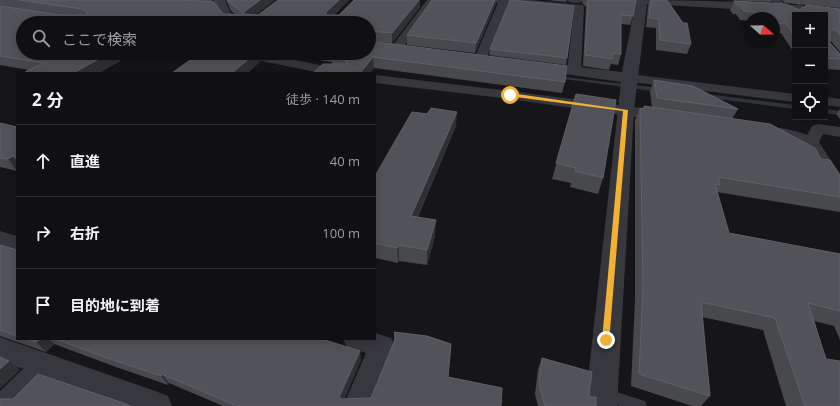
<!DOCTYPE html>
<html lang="ja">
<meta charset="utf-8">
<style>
:root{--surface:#101012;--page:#1e1e20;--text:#f1f3f6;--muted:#9c9d9f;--line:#303032}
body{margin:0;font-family:"Open Sans","Noto Sans JP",sans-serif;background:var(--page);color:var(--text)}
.controls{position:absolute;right:12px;top:12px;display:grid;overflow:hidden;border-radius:0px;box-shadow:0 2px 10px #0003}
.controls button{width:36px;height:36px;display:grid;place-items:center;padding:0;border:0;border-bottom:1px solid var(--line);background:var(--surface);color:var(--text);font:20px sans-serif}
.compass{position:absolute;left:744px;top:12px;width:36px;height:36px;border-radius:50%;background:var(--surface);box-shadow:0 2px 10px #0003;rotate:110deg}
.stop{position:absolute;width:12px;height:12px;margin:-9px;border:3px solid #f2b134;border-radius:50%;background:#fff}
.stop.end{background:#f2b134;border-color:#fff;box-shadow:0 1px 4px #0008}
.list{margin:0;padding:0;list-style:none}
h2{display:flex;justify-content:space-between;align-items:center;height:52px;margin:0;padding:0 16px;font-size:17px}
h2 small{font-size:13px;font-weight:400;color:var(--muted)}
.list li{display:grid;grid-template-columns:26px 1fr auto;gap:12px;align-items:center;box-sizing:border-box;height:72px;padding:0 16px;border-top:1px solid var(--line)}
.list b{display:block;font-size:15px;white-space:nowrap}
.list em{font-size:13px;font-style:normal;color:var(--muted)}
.icon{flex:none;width:22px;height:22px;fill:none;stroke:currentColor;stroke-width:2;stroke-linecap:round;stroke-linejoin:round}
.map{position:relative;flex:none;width:840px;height:406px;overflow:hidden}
.search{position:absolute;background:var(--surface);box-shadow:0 2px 10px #0003;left:16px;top:16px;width:360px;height:44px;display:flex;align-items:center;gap:10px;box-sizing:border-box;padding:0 14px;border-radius:22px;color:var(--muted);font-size:15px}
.panel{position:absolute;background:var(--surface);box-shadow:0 2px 10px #0003;left:16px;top:72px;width:360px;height:268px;border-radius:0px}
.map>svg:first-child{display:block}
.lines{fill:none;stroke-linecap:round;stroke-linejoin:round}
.stream{fill:#2c353c;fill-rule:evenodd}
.service{fill:#37383d;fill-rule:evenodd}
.pedestrian{fill:#37383d;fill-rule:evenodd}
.minor{fill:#37383d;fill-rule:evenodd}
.tertiary{fill:#37383d;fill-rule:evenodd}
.wall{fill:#47494d}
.shaded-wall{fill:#2f3033}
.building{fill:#525359;stroke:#5f6168}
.route{fill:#f2b134}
</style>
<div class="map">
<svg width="840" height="406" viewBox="0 0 840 406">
<rect width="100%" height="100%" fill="#161618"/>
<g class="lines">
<!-- stream -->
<g class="stream">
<polygon points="793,0 797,0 802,6 799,13 802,15 797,15 795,13 798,6"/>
<polygon points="555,76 660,88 663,90 660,92 557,78 555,78"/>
<polygon points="706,94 795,105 795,109 704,97 703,96"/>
<polygon points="825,109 840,111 840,115 825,113"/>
</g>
<!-- service -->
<polygon class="service" points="607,389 645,401 647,406 620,406 602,400 600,395 602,390"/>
<!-- pedestrian -->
<path class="pedestrian" d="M 566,0 L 585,0 C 581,4 570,4 566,0 Z"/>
<!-- minor -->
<g class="minor">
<polygon points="427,0 437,0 400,52 392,52 390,49"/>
<polygon points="490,0 531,0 583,5 584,7 581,71 579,74 569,74 567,71 574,10 508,4 486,59 484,62 476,62 474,59 498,3 491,2"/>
<path d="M 771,0 L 781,0 L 786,6 L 800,15 L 795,15 L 795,18 C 784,15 777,9 771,0 Z"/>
<polygon points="236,53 260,53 345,70 347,73 321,73 242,57 238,56"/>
<polygon points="629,74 795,94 795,102 624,81 622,78 624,75"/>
<polygon points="375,75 510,91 663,111 668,113 671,116 668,119 663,121 510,99 375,83"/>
<polygon points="825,97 840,99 840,107 825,105"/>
<path d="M 818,124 L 840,127 L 840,137 L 823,134 L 819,142 L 840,175 L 840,195 L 834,193 L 805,145 L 792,140 L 759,134 L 757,131 L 759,128 C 771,125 795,130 807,135 L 812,126 Z"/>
<polygon points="0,231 17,236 17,252 0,247"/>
<polygon points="375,333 391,338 395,346 371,406 343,406 366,353 347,347 343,339 375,339"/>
<polygon points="0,337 158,392 168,396 172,406 121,406 50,379 24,406 0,406 0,391 23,369 0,361"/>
</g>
<!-- tertiary -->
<g class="tertiary">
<polygon points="213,0 225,0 230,12 244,23 226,22 218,11"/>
<path d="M 636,0 C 704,0 772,2 840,9 L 840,17 L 805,13 L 647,4 L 634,110 L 617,406 L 585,406 L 621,82 L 537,70 L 532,69 L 530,66 L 532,63 L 537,62 L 622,72 Z"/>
</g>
</g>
<!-- wall -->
<g class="wall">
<polygon points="0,0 212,0 212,2 223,14 236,15 231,11 226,0 275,0 255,15 349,0 334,15 339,15 420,0 420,7 392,43 369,41 369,23 23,23 23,53 152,53 144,58 130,55 99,73 25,73 25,72 29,70 0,65 0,6 63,15 0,6"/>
<polygon points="547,0 566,0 566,2"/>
<polygon points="583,0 636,0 633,16 630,25 621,24 621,54 618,65 611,64 609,70 583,66 586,7 582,3"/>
<polygon points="650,0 667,0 691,44 687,54 656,50 656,28 646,27 648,6"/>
<polygon points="726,0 772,0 771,2"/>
<polygon points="782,0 840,0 840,8 785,3"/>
<polygon points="734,1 800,10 805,7 806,5 840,9 840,52 830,40 830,43 840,54 840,70 825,69 825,15 795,15 795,54 781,33 774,33 774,18 750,18 750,21 740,20 736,14 733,14 730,10"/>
<polygon points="496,4 475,53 407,45 407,35"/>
<polygon points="490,49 567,58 566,65 489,55"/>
<polygon points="278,53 369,53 565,82 562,93 374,68 370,73 313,73 332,64 332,62"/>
<polygon points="654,80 738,109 732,119 821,159 840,175 840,212 717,192 729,233 840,254 840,340 834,326 814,321 840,406 786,406 763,330 702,317 710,396 701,406 692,406 631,386 635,300 635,120 640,108 643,108 644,106 652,107 650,91"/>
<polygon points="576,94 603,178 598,194 570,187 571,183 552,179"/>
<polygon points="840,109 840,119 836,114"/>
<polygon points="0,123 17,127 17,171 0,167"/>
<polygon points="456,126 418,217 435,236 427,265 399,261 398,263 375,258 375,176"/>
<polygon points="0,245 17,250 17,339 322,339 361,360 344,399 371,398 394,341 394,332 448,377 501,406 223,406 169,383 168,385 116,367 54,344 46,352 0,336"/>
<polygon points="542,358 589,395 596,406 538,406 535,394 538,369"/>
</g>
<!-- shaded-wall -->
<g class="shaded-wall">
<polygon points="260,0 275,0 246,22 243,14 244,12"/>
<polygon points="339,0 349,0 327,22 326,12"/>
<polygon points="419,0 420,0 420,7 392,43 392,33"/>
<polygon points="495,0 496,0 496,4 475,53 476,43"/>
<polygon points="110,53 129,53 130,55 99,73 73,73"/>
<polygon points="142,53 152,53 144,58"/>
<polygon points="256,53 258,53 260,62 248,73 232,73"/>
<polygon points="373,57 374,68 370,73 360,73"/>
<polygon points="457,112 456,126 411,232 411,216"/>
<polygon points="13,156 17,162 17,171 8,159"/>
<polygon points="436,220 435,236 427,265 427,250"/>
<polygon points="399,245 399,261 398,263 397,248"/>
<polygon points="40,339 49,339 54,344 46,352 36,342"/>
<polygon points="360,351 361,360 342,405 339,397"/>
<polygon points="9,361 20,370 0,389 0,369"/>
<polygon points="162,374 169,383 168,385 161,376"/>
</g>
<!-- building -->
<g class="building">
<polygon points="19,0 185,0 214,2 223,14 241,15 243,13 229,2 228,0 260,0 244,12 243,14 258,15 278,0 339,0 326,12 326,15 339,15 354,0 419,0 392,33 369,31 369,23 23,23 23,53 110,53 73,73 28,73 25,72 44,63 0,56 0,6 60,15 86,15 88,13 82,9"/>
<polygon points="432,0 495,0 476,43 407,35"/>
<polygon points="510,0 574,6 567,58 490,49"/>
<polygon points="588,0 636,0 633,16 621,15 621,54 613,53 612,59 585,55"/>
<polygon points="651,0 667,0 683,23 687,23 691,44 660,40 659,19 649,18"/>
<polygon points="734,1 786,4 800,10 802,7 806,7 806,5 840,9 840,35 836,30 830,29 830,43 840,54 840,59 825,58 825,15 795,15 795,36 786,24 774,23 774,18 770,18 767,13 744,11 740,5 737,5"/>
<polygon points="369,41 567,66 565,82 373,57 360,73 313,73 323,64 346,64 347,63 345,59 331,56 334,53 369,53"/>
<polygon points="200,53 256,53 232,73 172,73"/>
<polygon points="654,80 693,86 738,109 657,98"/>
<polygon points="576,94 616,100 603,178 575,171 576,168 556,163"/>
<polygon points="644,106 770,124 815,148 821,159 830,160 840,175 840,197 718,177 720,185 715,184 729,233 840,254 840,311 808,303 826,359 840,361 840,406 805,406 775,318 701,302 710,396 639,374 643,287 640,108 644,109"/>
<polygon points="431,108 457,112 411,216 436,220 427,250 399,245 397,248 375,243 375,176 412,112 427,114"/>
<polygon points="0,123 17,127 17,157 13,156 8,159 0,158"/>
<polygon points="0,245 17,250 17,336 0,330"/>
<polygon points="394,332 427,336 451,344 448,377 502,388 501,406 237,406 162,374 161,376 107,358 56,339 322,339 360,351 339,397 341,399 371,398 396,337"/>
<polygon points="26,339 40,339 36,342"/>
<polygon points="0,357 9,361 0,369"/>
<polygon points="542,358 592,372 589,395 591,397 596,397 596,406 545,406 539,384"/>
<polygon points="38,374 126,404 130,406 0,406 0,399 13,399"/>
</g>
<!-- route -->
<polygon class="route" points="510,93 628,110 609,343 606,344 602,340 623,111 508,96"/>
</svg>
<div class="controls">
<button>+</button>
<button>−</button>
<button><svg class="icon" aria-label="locate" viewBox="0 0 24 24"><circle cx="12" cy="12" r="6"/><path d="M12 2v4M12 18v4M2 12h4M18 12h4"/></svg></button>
</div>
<svg class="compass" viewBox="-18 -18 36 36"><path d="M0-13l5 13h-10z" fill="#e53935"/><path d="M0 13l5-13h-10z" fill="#9c9d9f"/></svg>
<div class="stop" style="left:510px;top:95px"></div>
<div class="stop end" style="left:606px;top:340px"></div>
<div class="search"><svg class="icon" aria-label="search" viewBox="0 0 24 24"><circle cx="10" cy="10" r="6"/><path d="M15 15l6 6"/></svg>ここで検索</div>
<section class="panel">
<h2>2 分<small>徒歩 · 140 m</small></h2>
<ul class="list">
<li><svg class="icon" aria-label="ahead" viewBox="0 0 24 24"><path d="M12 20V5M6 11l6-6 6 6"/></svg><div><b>直進</b></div><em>40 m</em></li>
<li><svg class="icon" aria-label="right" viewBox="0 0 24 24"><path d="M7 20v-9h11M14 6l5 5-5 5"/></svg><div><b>右折</b></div><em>100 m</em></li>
<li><svg class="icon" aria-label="arrive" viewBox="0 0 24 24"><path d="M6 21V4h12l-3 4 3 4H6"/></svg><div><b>目的地に到着</b></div></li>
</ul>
</section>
</div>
